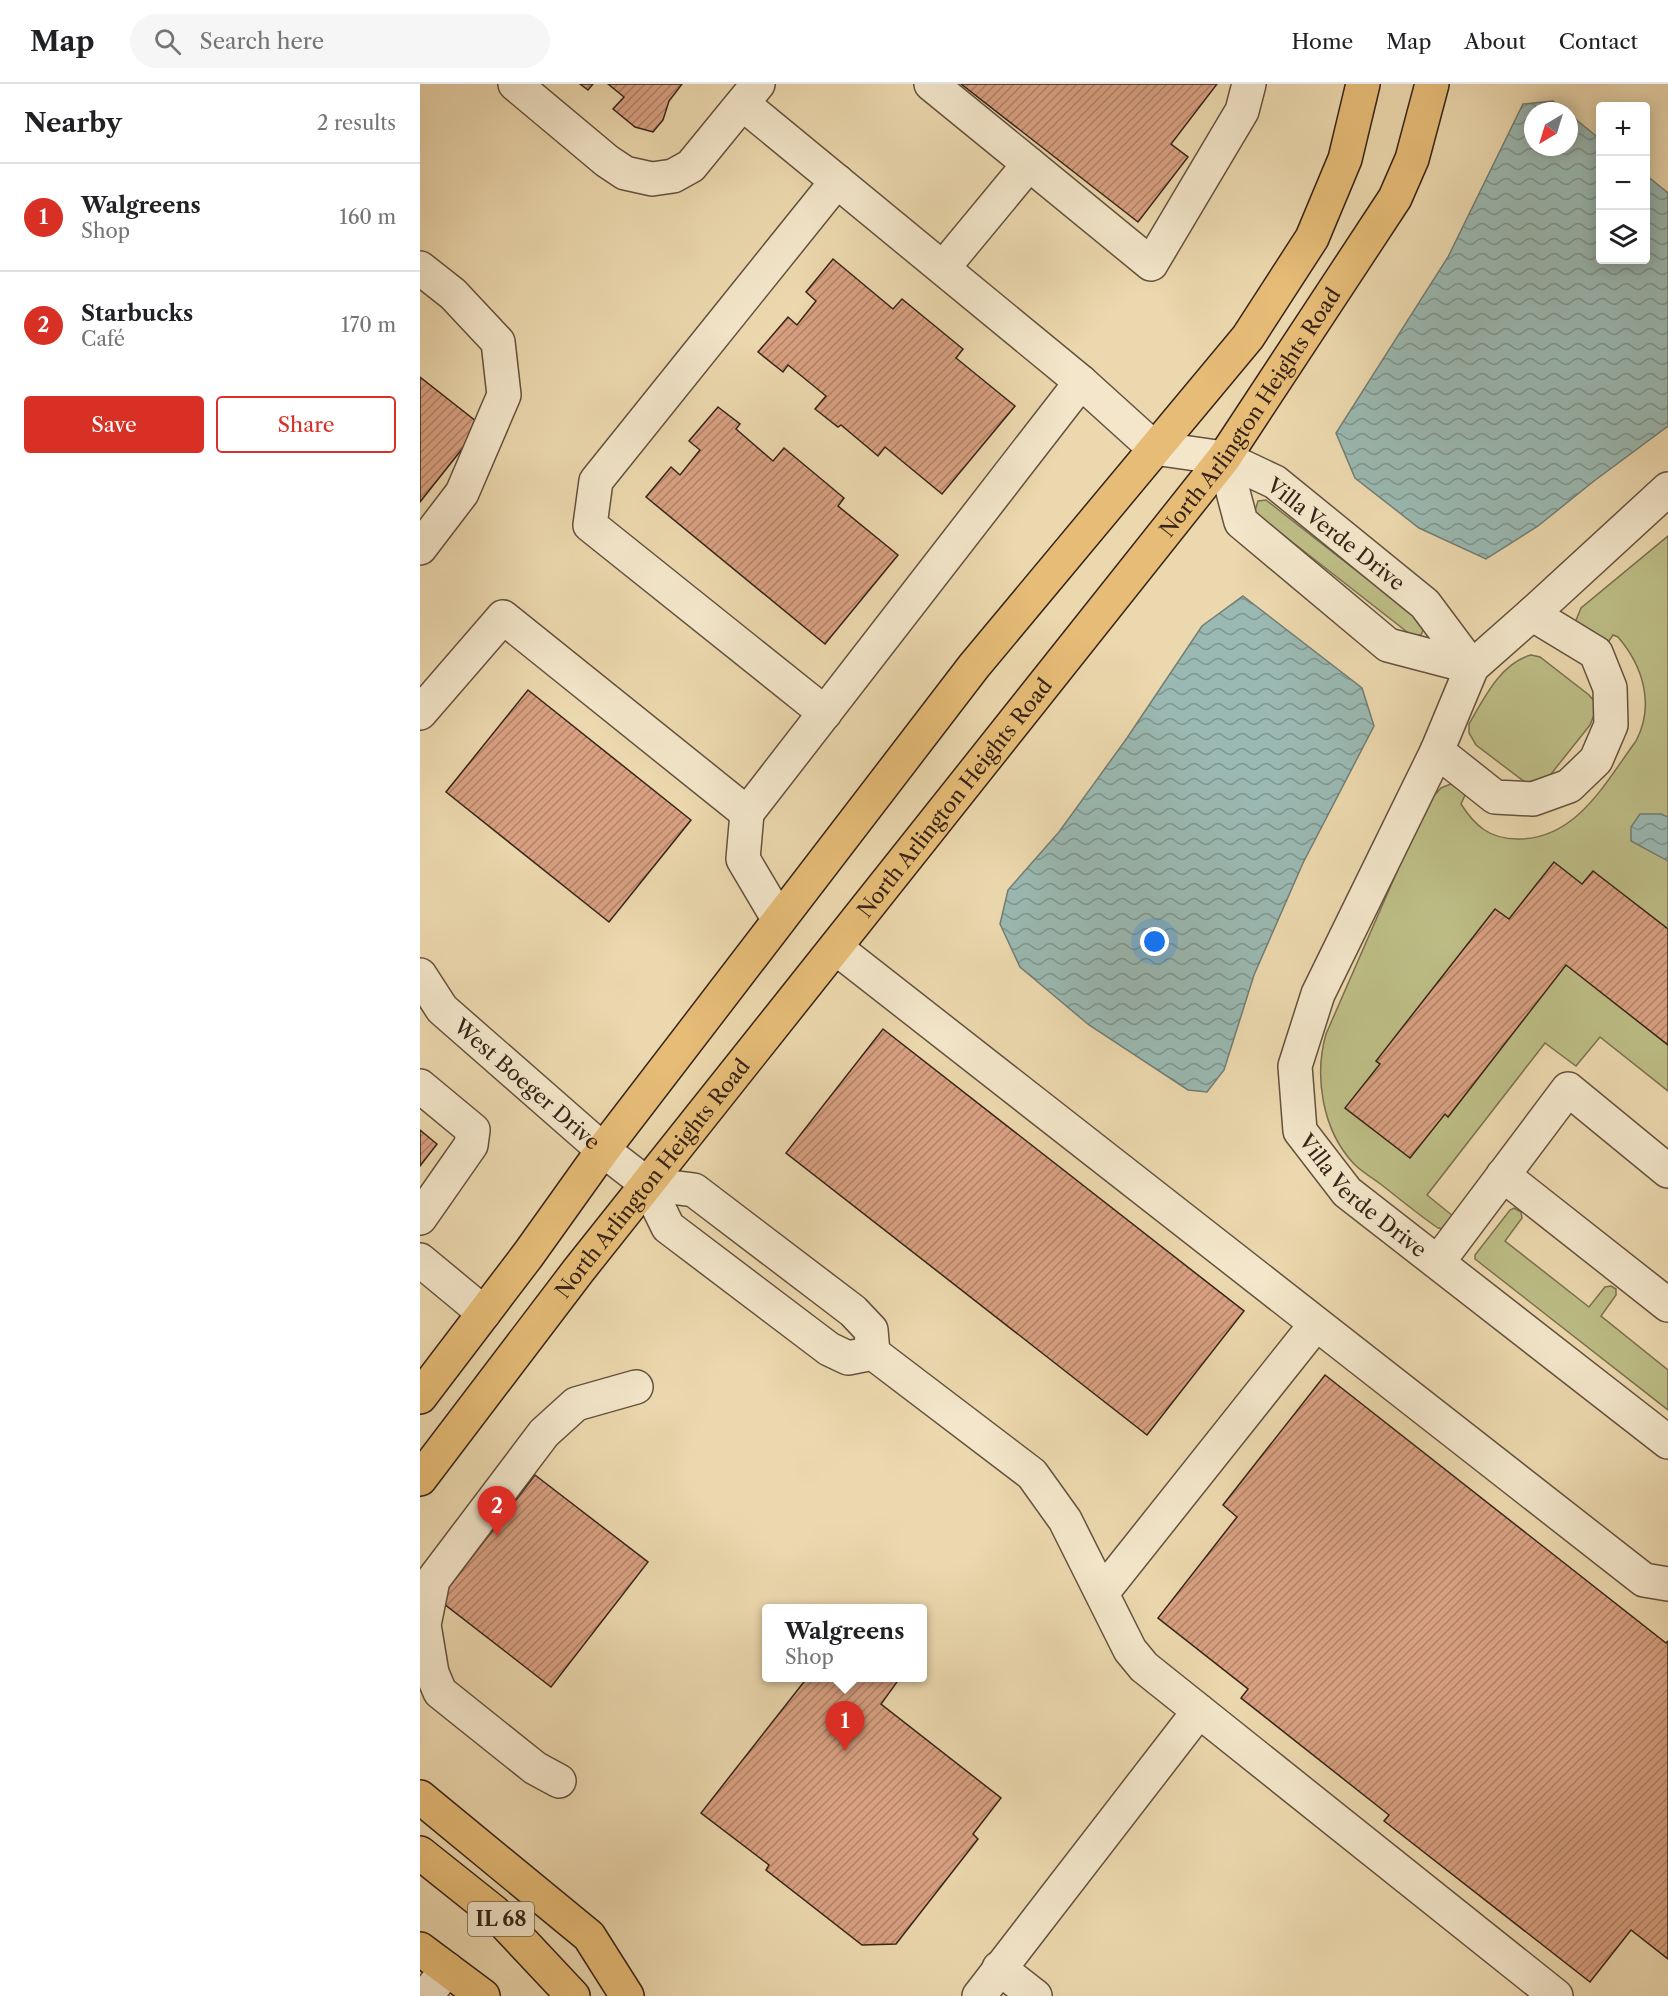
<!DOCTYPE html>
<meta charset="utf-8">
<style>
:root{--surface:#fff;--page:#f6f6f6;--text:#202124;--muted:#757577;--line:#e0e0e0;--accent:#d93025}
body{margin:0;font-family:"Libre Caslon Text",serif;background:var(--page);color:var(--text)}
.controls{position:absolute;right:18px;top:18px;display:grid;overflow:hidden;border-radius:6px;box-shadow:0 3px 15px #0003}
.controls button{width:54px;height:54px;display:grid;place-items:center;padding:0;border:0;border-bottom:2px solid var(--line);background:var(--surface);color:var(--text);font:30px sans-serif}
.compass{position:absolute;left:1104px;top:18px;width:54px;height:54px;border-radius:50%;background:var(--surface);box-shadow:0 3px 15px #0003;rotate:218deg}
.you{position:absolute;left:735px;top:858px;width:21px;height:21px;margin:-15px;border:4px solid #fff;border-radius:50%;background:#1a73e8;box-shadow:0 0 0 9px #1a73e833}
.badge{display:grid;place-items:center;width:39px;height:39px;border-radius:50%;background:var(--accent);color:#fff;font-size:20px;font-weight:700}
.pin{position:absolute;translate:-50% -50px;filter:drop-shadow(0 2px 3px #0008)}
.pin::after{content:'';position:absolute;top:32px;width:21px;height:18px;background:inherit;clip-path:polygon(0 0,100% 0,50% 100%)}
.popup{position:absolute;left:342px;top:1520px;width:165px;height:78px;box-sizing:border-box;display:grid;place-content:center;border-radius:6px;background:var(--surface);filter:drop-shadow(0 2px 4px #0005);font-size:20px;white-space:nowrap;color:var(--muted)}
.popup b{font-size:22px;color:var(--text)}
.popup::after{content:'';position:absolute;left:50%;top:100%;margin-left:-12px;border:12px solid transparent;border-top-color:var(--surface)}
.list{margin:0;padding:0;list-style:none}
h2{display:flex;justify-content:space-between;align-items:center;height:78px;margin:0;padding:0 24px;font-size:26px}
h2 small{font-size:20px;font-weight:400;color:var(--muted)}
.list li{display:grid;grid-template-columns:39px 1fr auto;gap:18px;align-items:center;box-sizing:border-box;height:108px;padding:0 24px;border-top:2px solid var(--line)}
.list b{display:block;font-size:22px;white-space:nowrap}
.list p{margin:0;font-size:20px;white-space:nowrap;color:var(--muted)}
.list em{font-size:20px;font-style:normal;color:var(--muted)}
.actions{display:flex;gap:12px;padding:18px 24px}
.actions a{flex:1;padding:14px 0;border:2px solid var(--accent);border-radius:6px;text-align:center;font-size:21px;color:var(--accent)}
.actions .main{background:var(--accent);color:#fff}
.icon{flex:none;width:33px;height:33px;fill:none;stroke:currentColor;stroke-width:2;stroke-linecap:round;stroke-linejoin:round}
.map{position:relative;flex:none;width:1248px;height:1912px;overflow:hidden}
header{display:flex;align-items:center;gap:36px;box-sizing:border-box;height:84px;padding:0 30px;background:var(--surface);border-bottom:2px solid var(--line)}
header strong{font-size:28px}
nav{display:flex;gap:33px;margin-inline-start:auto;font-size:21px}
.search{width:420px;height:54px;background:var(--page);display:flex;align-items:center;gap:15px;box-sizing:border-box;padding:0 21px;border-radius:33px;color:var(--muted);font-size:22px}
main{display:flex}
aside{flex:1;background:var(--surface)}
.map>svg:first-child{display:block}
.grass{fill:#bdbd86;stroke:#7a704f;stroke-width:1.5}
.water{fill:url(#water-waves);stroke:#727d74;stroke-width:1.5}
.building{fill:url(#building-hatch);stroke:#372418;stroke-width:1.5}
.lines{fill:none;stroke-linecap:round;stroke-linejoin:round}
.minor-casing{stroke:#64513e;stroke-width:36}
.major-casing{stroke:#372418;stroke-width:36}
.minor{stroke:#f3e6ca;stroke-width:33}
.major{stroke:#e6bc77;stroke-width:33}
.labels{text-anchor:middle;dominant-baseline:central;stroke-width:5;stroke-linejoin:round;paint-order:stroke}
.shield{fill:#f3e6ca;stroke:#6f5e4d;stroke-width:1.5}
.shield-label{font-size:20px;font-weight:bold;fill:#372418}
.street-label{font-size:21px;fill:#372418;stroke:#f3e6ca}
</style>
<header>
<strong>Map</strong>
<div class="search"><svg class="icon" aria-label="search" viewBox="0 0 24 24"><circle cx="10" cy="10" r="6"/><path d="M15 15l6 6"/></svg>Search here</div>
<nav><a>Home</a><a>Map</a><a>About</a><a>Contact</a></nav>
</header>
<main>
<aside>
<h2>Nearby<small>2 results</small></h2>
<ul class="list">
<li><span class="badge">1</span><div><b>Walgreens</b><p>Shop</p></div><em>160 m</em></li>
<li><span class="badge">2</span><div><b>Starbucks</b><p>Café</p></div><em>170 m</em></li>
</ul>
<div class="actions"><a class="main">Save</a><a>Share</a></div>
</aside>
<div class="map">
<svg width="1248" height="1912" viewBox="0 0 1248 1912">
<defs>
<pattern id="water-waves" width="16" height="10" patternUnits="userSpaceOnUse" patternTransform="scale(1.5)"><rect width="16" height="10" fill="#9ab9b2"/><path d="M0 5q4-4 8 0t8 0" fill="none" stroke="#7e9690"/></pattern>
<pattern id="building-hatch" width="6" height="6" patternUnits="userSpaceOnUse" patternTransform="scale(1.5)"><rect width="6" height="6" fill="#d8a081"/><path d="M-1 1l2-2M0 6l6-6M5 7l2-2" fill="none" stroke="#b08269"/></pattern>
</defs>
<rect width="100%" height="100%" fill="#ecd8ae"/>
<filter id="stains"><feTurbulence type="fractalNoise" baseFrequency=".00333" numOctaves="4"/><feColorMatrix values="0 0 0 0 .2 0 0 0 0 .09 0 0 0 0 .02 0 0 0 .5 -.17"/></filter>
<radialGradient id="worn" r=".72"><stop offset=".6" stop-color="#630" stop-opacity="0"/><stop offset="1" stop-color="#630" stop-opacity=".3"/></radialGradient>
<!-- grass -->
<g class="grass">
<polygon points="846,416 1002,538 1004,544 1001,551 991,551 839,432 835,427 838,417"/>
<path d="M 1248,452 L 1248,1007 L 1180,953 L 1156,982 L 1125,959 L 1007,1111 L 1033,1132 L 1023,1145 L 1018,1144 C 999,1131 981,1116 963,1102 C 954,1095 942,1088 934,1080 C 902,1046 894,992 906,950 L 1007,719 L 1021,704 L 1033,699 L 1046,709 L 1041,720 C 1055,742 1070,755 1097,755 C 1156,756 1185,699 1216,657 C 1235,621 1223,582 1198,553 L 1193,551 L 1189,557 L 1154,541 L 1161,524 Z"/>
<path d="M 1111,571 L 1120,573 L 1169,611 L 1175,618 L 1174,631 L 1170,641 L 1127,695 L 1106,699 L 1056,661 L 1049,649 L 1049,640 C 1064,614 1081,579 1111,571 Z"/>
<polygon points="1094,1124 1101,1128 1102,1134 1085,1157 1169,1223 1185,1203 1191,1202 1196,1205 1196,1211 1181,1232 1248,1286 1248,1326 1055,1175 1055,1171 1090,1126"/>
</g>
<!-- water -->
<g class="water">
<polygon points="1133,17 1145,27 1113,27 1113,63 1149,63 1149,30 1180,55 1180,176 1226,176 1226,91 1248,109 1248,342 1174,397 1118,442 1066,475 999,444 935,394 916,349 1028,173 1103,20"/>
<polygon points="823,512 942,604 954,642 883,779 834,891 804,986 787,1008 768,1006 669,941 600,883 580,840 588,806 639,748 707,654 782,542"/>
<polygon points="1220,730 1241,730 1248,733 1248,777 1211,757 1211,743"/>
</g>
<!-- building -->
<g class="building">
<polygon points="160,0 173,0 168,6"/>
<polygon points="188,0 262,0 249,17 243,36 233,48 215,43 193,25 204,13"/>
<polygon points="541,0 797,0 751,60 768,73 718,138"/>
<polygon points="413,175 473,225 482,215 543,265 536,274 595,322 522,410 465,363 458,372 421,341 418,343 395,325 406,312 368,281 363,288 338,268 368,233 377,241 396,217 386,208"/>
<polygon points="0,293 61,341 0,418"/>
<polygon points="298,323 320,340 316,345 353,377 364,364 424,414 418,422 478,471 405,560 226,413 251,383 260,391 280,366 269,357"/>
<polygon points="108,606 271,736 189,838 26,708"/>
<polygon points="1134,778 1162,800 1173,787 1248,845 1248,961 1146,881 1028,1033 1025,1030 990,1074 925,1024 960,980 956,977 1075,825 1089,835"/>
<polygon points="463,945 824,1227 727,1351 366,1069"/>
<polygon points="0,1046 17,1060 0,1082"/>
<polygon points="905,1291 1246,1559 1248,1557 1248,1875 1211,1846 1170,1898 964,1737 969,1731 821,1614 828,1605 738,1534 817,1433 803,1421"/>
<polygon points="115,1391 228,1478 131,1603 19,1516"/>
<polygon points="387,1594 472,1594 477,1598 461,1620 581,1714 553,1750 558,1755 476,1860 442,1861 346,1786 349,1781 281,1729"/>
</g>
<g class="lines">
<defs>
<g id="minor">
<polyline points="95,0 187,77 205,89 232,95 253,92 271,82 338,0"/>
<polyline points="511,0 609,80 523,184"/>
<polyline points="323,20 661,298 734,364 804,374"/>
<polyline points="609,80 731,180 822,27 829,0"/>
<polyline points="0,184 33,210 78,258 84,311 42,409 0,464"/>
<polygon points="804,374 855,398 1005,520 1052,583 968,561 821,438"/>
<path id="s1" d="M 1248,405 L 1112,530 L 1052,583 L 1017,667 L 898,910 L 875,982 L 880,1047 L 927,1108 L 1248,1358"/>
<polyline points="0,629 83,533 327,729 323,775 359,836"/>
<polyline points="405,629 170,441 176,397 417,97"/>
<polyline points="1017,667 1075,713 1113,715 1149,702 1176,676 1191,641 1190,604 1176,569 1112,530"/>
<polyline points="327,729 661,298"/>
<polyline points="416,864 1224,1496 1248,1500"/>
<path id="s2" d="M 0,891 L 22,925 L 183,1066 L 227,1100 L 248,1143 L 409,1265 L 428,1274 L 453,1269 L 612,1390 L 645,1436 L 710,1566 L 724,1583 L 1136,1912"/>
<polyline points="0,1002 53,1046 51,1061 0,1134"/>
<polyline points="1083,1091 1248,1221"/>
<polyline points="227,1100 274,1106 433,1227 451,1246 453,1269"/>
<polyline points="0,1176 64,1229"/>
<polyline points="1018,1178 1148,1005 1248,1087"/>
<polyline points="682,1509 896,1240"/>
<polyline points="139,1697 115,1684 20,1608 12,1589 4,1541 13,1496 124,1349 156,1320 216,1303"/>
<polyline points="579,1884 615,1912"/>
<polyline points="6,1912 27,1885"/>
<polyline points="559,1912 779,1627"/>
</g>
<g id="major">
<polyline points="0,1313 108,1171 183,1066 554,582 828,253 892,154 925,75 943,0"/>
<path id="s3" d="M 0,1395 L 158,1187 L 804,374 L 975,114 L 992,75 L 1012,0"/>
<polyline points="0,1713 169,1852 207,1912"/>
<polyline points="0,1769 74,1828 153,1912"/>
<polyline points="0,1865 63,1912"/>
</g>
</defs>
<!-- minor casing -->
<use href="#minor" class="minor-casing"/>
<!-- major casing -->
<use href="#major" class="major-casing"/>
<!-- minor -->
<use href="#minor" class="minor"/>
<!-- major -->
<use href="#major" class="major"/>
</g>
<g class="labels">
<!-- shield labels -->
<rect class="shield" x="48" y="1818" width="66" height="34" rx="4.5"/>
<g class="shield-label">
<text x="81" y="1835">IL 68</text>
</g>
<!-- street labels -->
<g class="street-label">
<text stroke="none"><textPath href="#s3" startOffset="1352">North Arlington Heights Road</textPath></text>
<text transform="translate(916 450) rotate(38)">Villa Verde Drive</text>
<text stroke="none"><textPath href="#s3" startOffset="866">North Arlington Heights Road</textPath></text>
<text stroke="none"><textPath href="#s2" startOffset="154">West Boeger Drive</textPath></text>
<text stroke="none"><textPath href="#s3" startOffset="380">North Arlington Heights Road</textPath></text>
<text stroke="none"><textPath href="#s1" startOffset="858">Villa Verde Drive</textPath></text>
</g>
</g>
<rect width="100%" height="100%" filter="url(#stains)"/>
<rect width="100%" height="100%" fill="url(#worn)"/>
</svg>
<div class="controls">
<button>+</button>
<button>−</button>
<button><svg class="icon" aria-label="layers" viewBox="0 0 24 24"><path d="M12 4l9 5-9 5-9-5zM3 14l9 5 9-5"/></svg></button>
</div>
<svg class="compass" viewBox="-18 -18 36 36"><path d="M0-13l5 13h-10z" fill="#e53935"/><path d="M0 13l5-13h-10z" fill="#757577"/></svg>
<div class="you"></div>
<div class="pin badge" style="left:425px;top:1667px">1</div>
<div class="popup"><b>Walgreens</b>Shop</div>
<div class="pin badge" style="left:77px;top:1452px">2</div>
</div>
</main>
